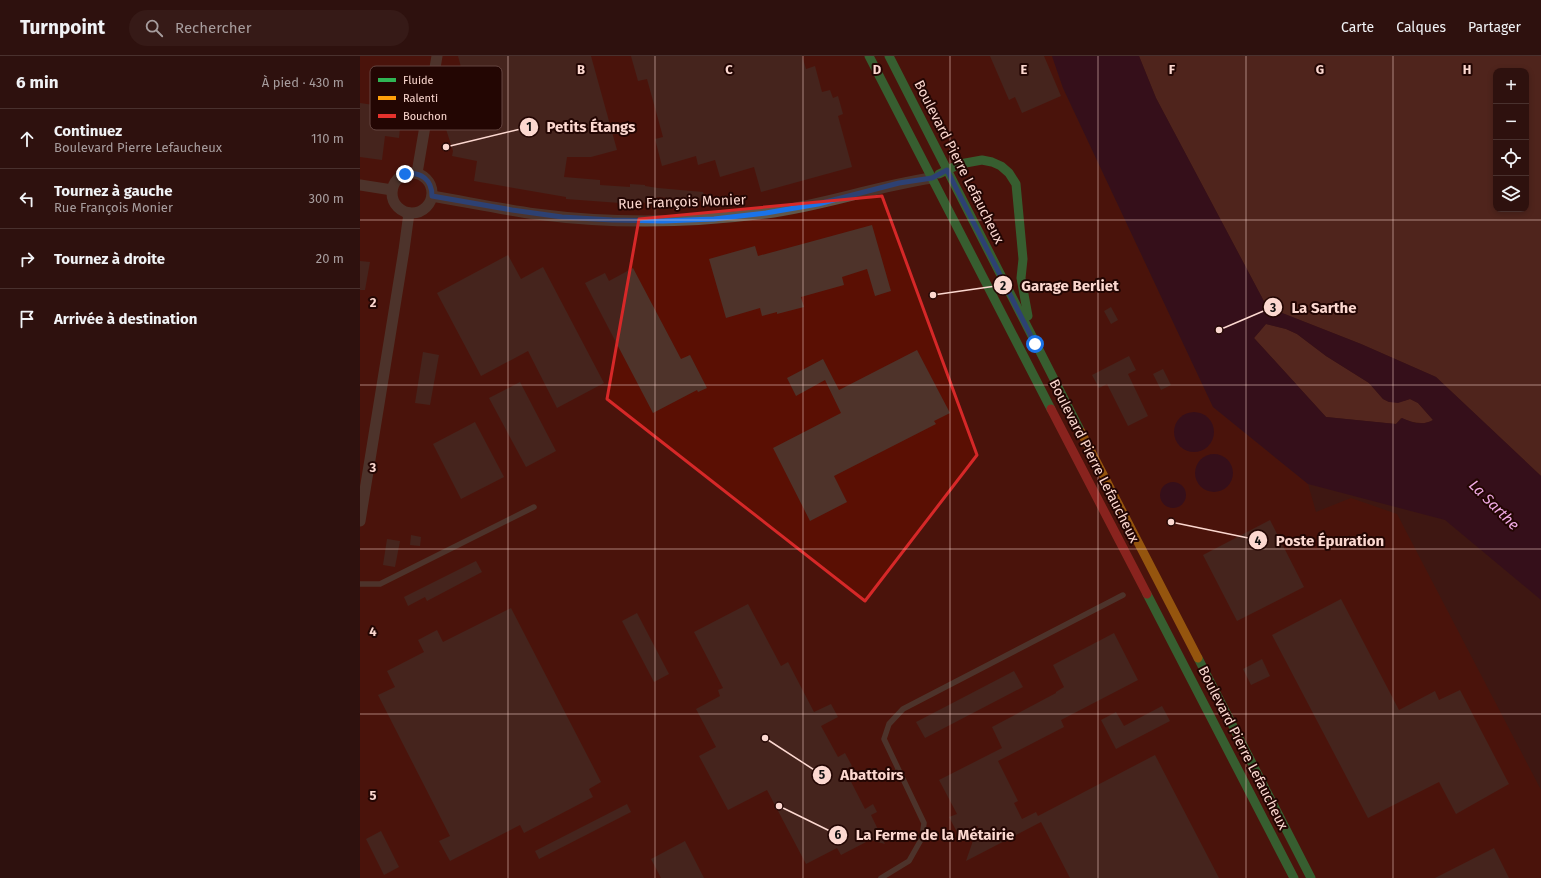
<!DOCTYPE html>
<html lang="fr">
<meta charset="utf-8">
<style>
:root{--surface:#2e110e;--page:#361a17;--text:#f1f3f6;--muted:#a79d9e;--line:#49312e}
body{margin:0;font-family:"Fira Sans",sans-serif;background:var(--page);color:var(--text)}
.controls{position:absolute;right:12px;top:12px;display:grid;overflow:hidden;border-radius:8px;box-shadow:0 2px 6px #0003}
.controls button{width:36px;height:36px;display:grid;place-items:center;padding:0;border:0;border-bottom:1px solid var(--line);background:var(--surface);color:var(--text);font:20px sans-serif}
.stop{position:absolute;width:12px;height:12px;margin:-9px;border:3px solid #1a73e8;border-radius:50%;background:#fff}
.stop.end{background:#1a73e8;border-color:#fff;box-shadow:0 1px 4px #0008}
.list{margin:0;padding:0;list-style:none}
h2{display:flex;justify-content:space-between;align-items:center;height:52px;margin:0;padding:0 16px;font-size:17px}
h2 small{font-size:13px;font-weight:400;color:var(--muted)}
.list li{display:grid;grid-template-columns:26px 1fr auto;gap:12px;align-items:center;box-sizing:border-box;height:60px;padding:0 16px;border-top:1px solid var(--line)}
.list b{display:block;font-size:15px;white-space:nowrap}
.list p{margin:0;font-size:13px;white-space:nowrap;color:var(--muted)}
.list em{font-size:13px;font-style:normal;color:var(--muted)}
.icon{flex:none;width:22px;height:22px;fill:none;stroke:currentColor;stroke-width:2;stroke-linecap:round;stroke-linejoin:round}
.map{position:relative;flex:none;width:1181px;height:822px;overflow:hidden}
header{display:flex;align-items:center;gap:24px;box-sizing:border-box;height:56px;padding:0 20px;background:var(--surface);border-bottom:1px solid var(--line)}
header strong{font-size:19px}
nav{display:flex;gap:22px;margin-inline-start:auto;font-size:14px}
.search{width:280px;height:36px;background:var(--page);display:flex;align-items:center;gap:10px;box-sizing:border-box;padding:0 14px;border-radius:22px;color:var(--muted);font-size:15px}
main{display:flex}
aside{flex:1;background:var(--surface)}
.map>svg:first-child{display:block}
.built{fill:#5a0f03}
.green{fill:#643329;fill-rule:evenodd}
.forest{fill:#6e392e}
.water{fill:#2c0524;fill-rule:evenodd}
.building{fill:#4e332a}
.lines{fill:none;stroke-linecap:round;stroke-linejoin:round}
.lane{stroke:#615649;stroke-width:5.5}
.street{stroke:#615649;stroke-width:11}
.fast{stroke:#30b455;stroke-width:9}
.slow{stroke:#ff9f0a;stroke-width:9}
.jam{stroke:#e5322d;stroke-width:9}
.route{stroke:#1a73e8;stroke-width:5}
.marked{fill:none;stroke:#d62828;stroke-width:3;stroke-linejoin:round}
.grid{fill:none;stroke:#fcd8d0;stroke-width:1;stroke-opacity:0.55}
.labels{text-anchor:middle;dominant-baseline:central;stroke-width:4;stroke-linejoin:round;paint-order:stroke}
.street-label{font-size:14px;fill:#fcd8d0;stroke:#230603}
.water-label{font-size:15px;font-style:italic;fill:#f1abe5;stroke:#230603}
.key{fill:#230603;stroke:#644540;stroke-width:1}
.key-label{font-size:11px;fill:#fcd8d0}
.grid-label{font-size:13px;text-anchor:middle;font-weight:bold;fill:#fcd8d0;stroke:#230603;stroke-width:4;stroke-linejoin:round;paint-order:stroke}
.leader{fill:none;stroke:#fcd8d0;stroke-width:1.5}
.callout-dot{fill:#fcd8d0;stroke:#230603;stroke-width:1.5}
.mark-label{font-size:12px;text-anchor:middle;font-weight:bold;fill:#111}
.callout-label{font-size:15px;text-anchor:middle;font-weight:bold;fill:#fcd8d0;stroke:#230603;stroke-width:4;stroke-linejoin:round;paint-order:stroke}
</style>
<header>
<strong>Turnpoint</strong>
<div class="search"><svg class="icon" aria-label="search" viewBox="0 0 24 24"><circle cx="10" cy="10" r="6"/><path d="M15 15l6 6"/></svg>Rechercher</div>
<nav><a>Carte</a><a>Calques</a><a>Partager</a></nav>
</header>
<main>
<aside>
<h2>6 min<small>À pied · 430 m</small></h2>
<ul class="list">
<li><svg class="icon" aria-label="ahead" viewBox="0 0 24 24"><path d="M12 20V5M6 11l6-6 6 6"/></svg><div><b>Continuez</b><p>Boulevard Pierre Lefaucheux</p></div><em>110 m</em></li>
<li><svg class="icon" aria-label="left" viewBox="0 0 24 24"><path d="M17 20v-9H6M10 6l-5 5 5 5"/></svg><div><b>Tournez à gauche</b><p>Rue François Monier</p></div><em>300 m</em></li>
<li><svg class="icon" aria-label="right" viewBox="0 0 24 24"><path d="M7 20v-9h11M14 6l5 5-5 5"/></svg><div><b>Tournez à droite</b></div><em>20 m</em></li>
<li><svg class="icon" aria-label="arrive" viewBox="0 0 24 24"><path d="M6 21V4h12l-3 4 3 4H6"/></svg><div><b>Arrivée à destination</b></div></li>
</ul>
</aside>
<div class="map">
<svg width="1181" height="822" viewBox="0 0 1181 822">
<rect width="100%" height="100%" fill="#3e1712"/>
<!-- built -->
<polygon class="built" points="0,0 692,0 703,32 853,351 948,428 956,456 991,442 1037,458 1181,734 1181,822 0,822"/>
<!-- green -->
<path class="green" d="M 779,0 L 1181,0 L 1181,420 L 1076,321 L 1001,288 L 907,251 L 796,42 ZM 1136,15 L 1166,15 L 1166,153 L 1136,153 Z"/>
<!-- forest -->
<path class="forest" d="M 906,268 L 926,273 L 937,278 L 966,300 L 1009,327 L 1023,343 L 1029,346 L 1044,345 L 1050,343 L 1058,347 L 1073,364 C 1063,370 1051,366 1041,362 L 1036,368 L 966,361 L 894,282 Z"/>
<!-- water -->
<g class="water">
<path d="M 692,0 L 779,0 L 796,42 L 907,251 L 1001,288 L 1076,321 L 1181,420 L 1181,544 L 1085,464 L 948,428 L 853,351 L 703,32 ZM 906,268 L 926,273 L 937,278 L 966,300 L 1009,327 L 1023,343 L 1029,346 L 1038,347 L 1050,343 L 1058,347 L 1073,364 C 1063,370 1052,367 1042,362 L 1036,368 L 966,361 L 894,282 Z"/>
<circle cx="834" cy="376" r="20"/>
<circle cx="854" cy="417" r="19"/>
<circle cx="813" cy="439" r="13"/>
</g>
<!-- building -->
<g class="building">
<polygon points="98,0 231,0 257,94 231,101 207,101 204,121 240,124 240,129 270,131 270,128 285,129 285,130 298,132 343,136 347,146 297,141 297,147 260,146 260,147 206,143 206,141 114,125 117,105 92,100 93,95 85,70 85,62 102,57 94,29 105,26"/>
<polygon points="271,0 442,0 446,13 455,10 462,36 470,34 473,42 478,40 483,58 478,60 492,111 401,136 394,111 360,121 355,104 338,109 336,100 302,110 295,83 303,81 287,23 278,25"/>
<polygon points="630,0 684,0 701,40 662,57 655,41 649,44"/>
<polygon points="0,47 42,53 39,82 25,80 22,104 0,101"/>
<polygon points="512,169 531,235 515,240 507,213 482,221 484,229 441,241 444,251 417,258 417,256 402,260 400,252 366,262 349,203 395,190 398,200"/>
<polygon points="148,199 161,223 183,211 244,327 197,352 168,295 121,320 77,237"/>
<polygon points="0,205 10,206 5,234 0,234"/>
<polygon points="273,212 321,303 330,299 347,332 338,336 337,334 293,357 225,227 245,217 249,225"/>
<polygon points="751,251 758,264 751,268 744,255"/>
<polygon points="557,294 590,357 574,365 576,368 474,420 487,446 450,465 413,392 481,357 465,324 436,340 427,322 463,303 479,334"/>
<polygon points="63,296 79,299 70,349 55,347"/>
<polygon points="769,300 776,314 768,318 788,360 768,370 747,328 739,332 732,319"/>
<polygon points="803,313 811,329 801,334 793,318"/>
<polygon points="160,326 196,395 166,411 129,342"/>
<polygon points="115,366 144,421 101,443 73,388"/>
<polygon points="910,464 944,531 877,565 843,499"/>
<polygon points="51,479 61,481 60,490 50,489"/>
<polygon points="27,483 40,485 35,511 23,509"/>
<polygon points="116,505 122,516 67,545 65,541 48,550 44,541"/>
<polygon points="981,543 1039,654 1075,635 1079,644 1100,634 1149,728 1096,758 1079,726 1008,762 912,579"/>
<polygon points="388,548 421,610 428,606 454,656 471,648 478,661 461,670 478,701 485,697 492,710 485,714 505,753 513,748 517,756 511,759 525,788 510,784 481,799 477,792 446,808 407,734 368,754 339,700 356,691 336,653 360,640 358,634 363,632 334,576"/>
<polygon points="151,552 241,726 229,733 233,741 164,777 160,769 90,805 79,785 90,780 18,639 35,631 27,615 64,596 58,584 77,574 83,586"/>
<polygon points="277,557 309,618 294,626 262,565"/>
<polygon points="754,577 778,624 701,664 704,671 638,705 658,745 654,747 662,763 676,756 678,760 795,699 859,822 710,822 681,766 606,805 618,770 599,780 589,761 597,758 579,724 642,692 632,671 696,637 696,636 704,631 693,609"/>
<polygon points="902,603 910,620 891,629 883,613"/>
<polygon points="654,615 663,631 565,682 556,666"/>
<polygon points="802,650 810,665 756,693 741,664 756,656 764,670"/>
<polygon points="267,748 271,756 179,803 175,795"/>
<polygon points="21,775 39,811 24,819 6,783"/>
<polygon points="325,785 344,822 301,822 291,803"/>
<polygon points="1134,792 1149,822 1075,822"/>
</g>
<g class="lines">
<!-- lane -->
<g class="lane">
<polyline points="0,528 20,528 174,451"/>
<polyline points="521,822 549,805 562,782 564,767 524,683 529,668 543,653 763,539"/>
</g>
<!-- street -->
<g class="street">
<circle cx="52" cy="137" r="20"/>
<polyline points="57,117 77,0"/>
<polyline points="0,129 32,134"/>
<path d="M 72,140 C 107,146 141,153 176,158 C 252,168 330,167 406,157 C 462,150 516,130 572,122"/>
<polyline points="0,465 44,194 49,157"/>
</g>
<!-- fast -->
<g class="fast">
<polyline points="509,0 691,353"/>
<polyline points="529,0 721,376"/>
<polyline points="579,118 600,108 622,104 632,106 641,110 649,117 656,128 663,203 661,222 668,260"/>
<polyline points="787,538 934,822"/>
<polyline points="838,602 951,822"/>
</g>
<!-- slow -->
<polyline class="slow" points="721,376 838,602"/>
<!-- jam -->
<polyline class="jam" points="691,353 787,538"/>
</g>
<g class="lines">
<!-- route -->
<path class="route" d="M 45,118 C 61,115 72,124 72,140 L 152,154 L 202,161 L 252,164 L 303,165 L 354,163 L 406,157 L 458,148 L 539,127 L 572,122 L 587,114 L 675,288"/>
</g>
<!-- marked area -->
<path d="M0 0H1181V822H0ZM 522,140 L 617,399 L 505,545 L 247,343 L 279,163 Z" fill="#3e1712" fill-opacity=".55" fill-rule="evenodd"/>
<path class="marked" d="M 522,140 L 617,399 L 505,545 L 247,343 L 279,163 Z"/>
<!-- grid -->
<path class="grid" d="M 148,0 L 148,822M 295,0 L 295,822M 443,0 L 443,822M 590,0 L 590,822M 738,0 L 738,822M 886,0 L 886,822M 1033,0 L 1033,822M 0,164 L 1181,164M 0,329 L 1181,329M 0,493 L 1181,493M 0,658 L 1181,658"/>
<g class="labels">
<!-- street labels -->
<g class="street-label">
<text transform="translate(599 106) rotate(63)">Boulevard Pierre Lefaucheux</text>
<text transform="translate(322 146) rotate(-2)">Rue François Monier</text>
<text transform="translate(734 405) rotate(63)">Boulevard Pierre Lefaucheux</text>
<text transform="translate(883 692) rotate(63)">Boulevard Pierre Lefaucheux</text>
</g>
<!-- water labels -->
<g class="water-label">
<text transform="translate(1134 449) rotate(45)">La Sarthe</text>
</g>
</g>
<!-- legend -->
<rect x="10" y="10" width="132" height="64" rx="6" class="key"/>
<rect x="18" y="22" width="18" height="4" fill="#30b455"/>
<rect x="18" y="40" width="18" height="4" fill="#ff9f0a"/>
<rect x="18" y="58" width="18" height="4" fill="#e5322d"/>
<g class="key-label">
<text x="43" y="28">Fluide</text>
<text x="43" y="46">Ralenti</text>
<text x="43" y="64">Bouchon</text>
</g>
<g class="grid-label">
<text x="221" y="18">B</text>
<text x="369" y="18">C</text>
<text x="517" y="18">D</text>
<text x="664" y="18">E</text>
<text x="812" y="18">F</text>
<text x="960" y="18">G</text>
<text x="1107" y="18">H</text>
<text x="13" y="251">2</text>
<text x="13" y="416">3</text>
<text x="13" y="580">4</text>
<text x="13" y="744">5</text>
</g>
<!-- callouts -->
<path class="leader" d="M86 91L169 71M573 239L643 229M859 274L913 251M811 466L898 484M405 682L462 719M419 750L478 779"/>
<g class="callout-dot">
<circle cx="86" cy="91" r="4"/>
<circle cx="573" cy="239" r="4"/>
<circle cx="859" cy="274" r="4"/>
<circle cx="811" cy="466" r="4"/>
<circle cx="405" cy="682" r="4"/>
<circle cx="419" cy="750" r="4"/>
<circle cx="169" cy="71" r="10"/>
<circle cx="643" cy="229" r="10"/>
<circle cx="913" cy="251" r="10"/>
<circle cx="898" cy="484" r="10"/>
<circle cx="462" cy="719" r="10"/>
<circle cx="478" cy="779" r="10"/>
</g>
<g class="mark-label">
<text x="169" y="75">1</text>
<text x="643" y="234">2</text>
<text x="913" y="256">3</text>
<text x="898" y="489">4</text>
<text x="462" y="723">5</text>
<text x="478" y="783">6</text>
</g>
<g class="callout-label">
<text x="231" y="76">Petits Étangs</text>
<text x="710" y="235">Garage Berliet</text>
<text x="964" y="257">La Sarthe</text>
<text x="970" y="490">Poste Épuration</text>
<text x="512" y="724">Abattoirs</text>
<text x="575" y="784">La Ferme de la Métairie</text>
</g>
</svg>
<div class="controls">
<button>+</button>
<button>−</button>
<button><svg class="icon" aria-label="locate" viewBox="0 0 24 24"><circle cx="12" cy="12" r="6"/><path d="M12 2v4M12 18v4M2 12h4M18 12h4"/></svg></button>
<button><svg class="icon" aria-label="layers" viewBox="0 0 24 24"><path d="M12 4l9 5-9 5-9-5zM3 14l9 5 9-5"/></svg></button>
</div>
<div class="stop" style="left:675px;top:288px"></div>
<div class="stop end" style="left:45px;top:118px"></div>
</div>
</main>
